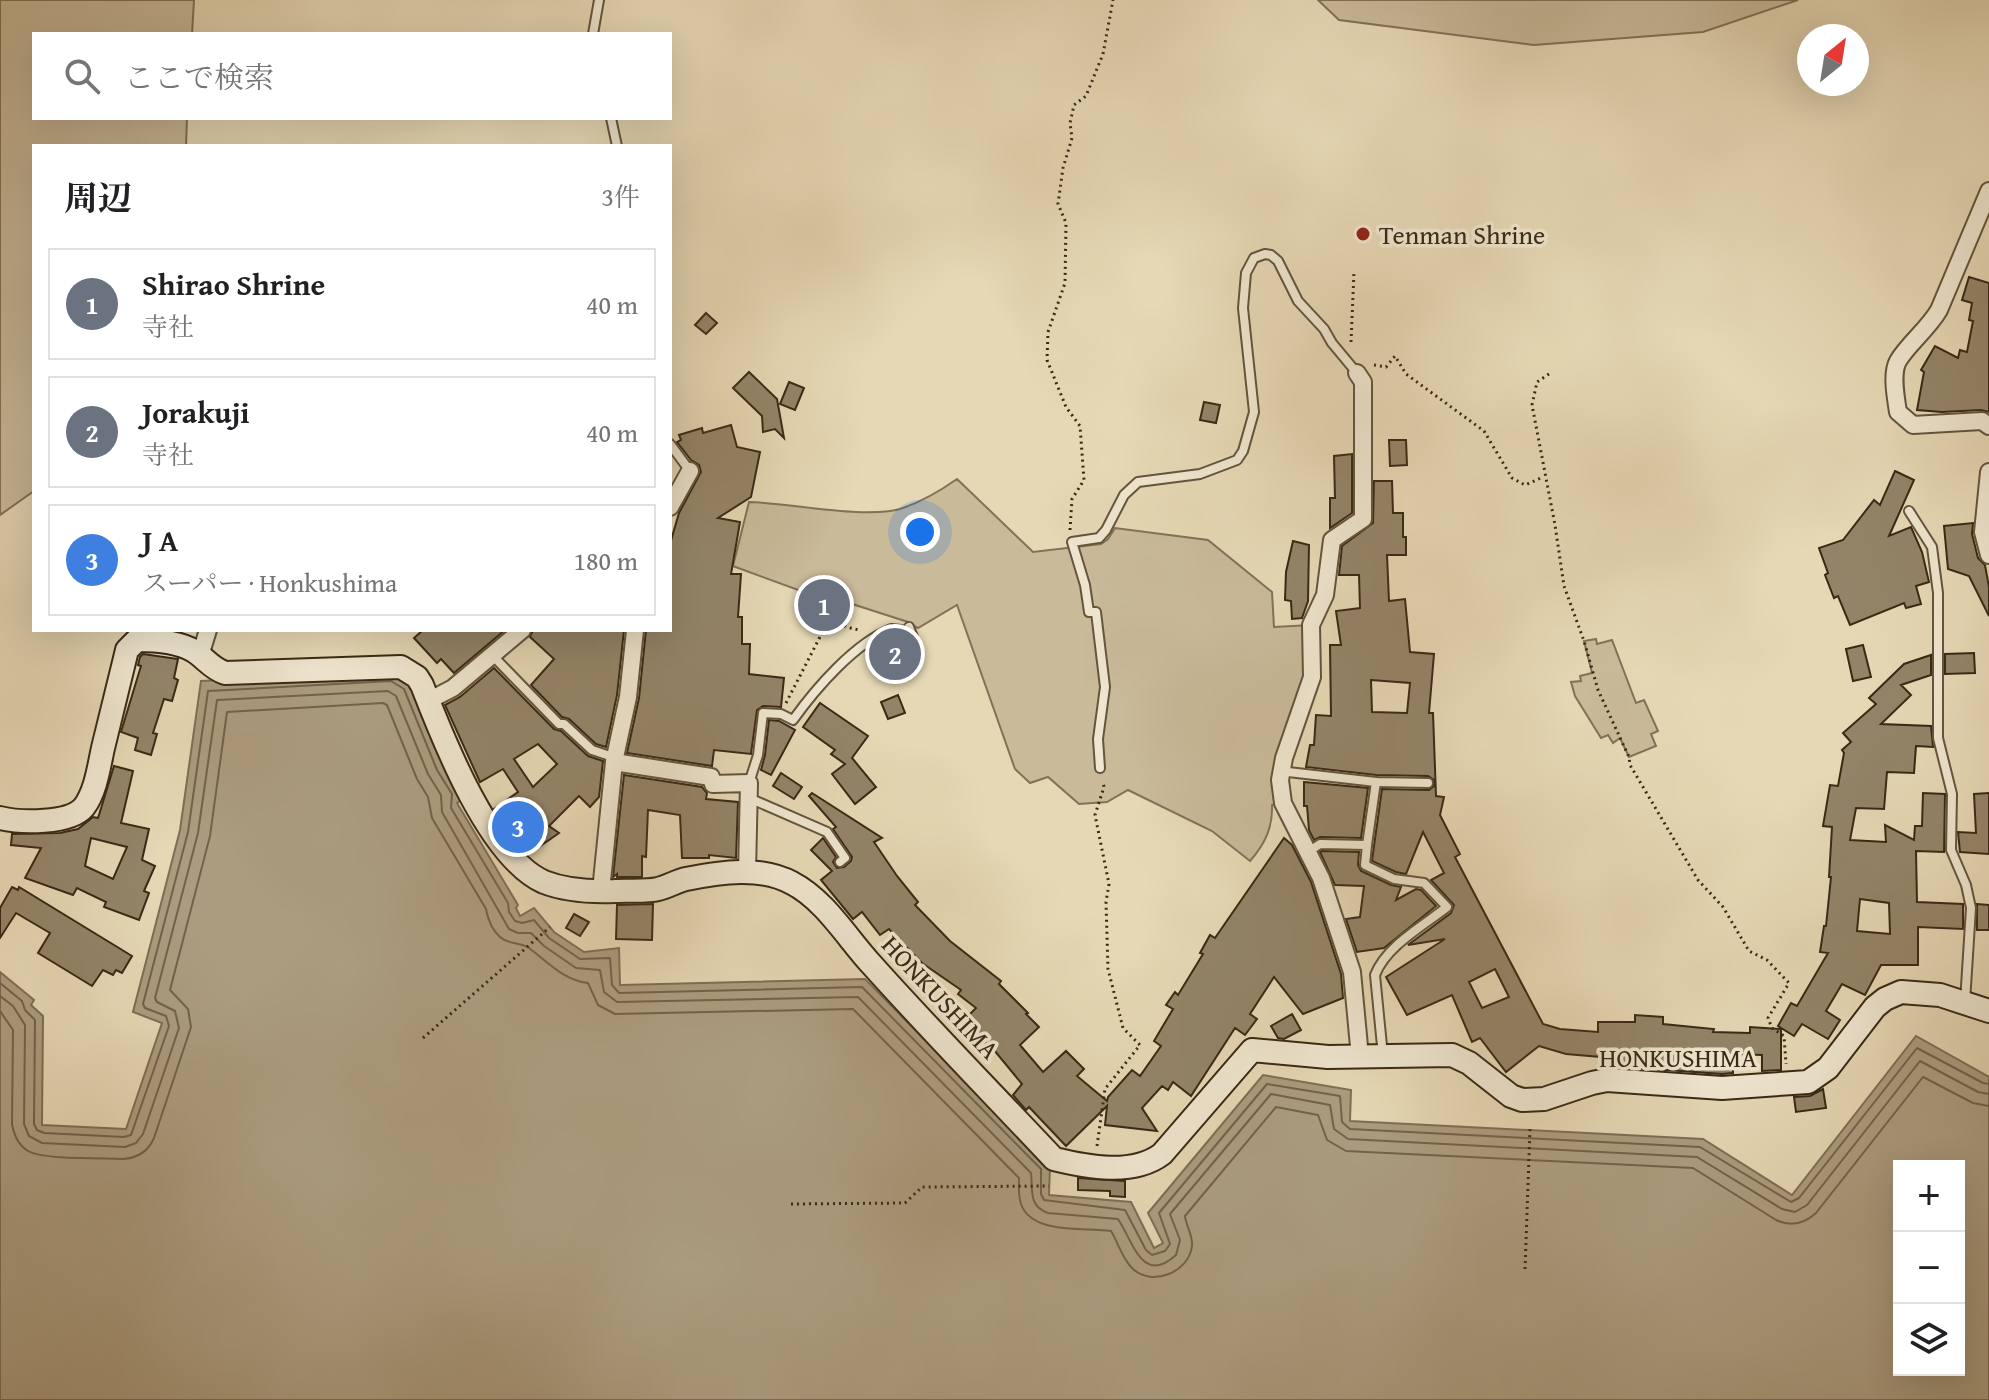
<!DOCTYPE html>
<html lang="ja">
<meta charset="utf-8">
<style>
:root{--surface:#fff;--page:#f6f6f6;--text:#202124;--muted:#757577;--line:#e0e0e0;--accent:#ea580c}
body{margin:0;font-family:"Gentium Book Plus","Noto Serif JP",serif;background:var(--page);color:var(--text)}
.controls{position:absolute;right:24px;bottom:24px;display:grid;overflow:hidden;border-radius:0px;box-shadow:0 8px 32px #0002}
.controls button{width:72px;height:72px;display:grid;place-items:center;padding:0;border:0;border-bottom:2px solid var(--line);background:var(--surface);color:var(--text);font:40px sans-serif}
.compass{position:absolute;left:1797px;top:24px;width:72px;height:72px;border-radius:50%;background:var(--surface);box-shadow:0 8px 32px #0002;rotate:30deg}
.you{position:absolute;left:920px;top:532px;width:28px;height:28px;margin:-20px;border:6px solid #fff;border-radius:50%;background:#1a73e8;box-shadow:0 0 0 12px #1a73e833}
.badge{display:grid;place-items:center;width:52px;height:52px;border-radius:50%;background:var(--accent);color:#fff;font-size:26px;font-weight:700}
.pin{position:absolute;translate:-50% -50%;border:4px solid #fff;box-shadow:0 2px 8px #0006}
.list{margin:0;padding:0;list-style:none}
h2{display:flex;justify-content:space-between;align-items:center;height:104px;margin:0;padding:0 32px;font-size:34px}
h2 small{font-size:26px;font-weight:400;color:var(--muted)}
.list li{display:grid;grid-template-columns:52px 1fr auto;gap:24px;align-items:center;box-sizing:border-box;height:112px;margin:0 16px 16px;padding:0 16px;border:2px solid var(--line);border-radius:0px}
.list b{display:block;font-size:30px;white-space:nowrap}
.list p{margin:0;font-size:26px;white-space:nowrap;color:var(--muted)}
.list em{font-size:26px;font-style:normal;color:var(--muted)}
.icon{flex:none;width:44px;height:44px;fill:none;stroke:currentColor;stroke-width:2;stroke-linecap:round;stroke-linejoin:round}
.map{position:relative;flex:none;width:1989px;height:1400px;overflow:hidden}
.search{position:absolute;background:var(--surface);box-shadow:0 8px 32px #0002;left:32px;top:32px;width:640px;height:88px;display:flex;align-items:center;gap:20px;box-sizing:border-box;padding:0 28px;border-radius:0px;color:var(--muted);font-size:30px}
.panel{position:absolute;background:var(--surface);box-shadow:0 8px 32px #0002;left:32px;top:144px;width:640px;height:488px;border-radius:0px}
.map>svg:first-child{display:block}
.green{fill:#c9ba9a;stroke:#817258;stroke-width:2}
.water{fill:#ab9c7f;stroke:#7d6e55;stroke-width:2;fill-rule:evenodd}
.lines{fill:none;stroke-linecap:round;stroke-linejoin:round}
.shore{stroke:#72624a;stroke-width:2}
.building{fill:#938468;stroke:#392915;stroke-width:2;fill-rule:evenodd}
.service-casing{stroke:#64553d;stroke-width:12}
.minor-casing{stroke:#64553d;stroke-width:20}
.secondary-casing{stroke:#392915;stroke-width:26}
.path{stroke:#392915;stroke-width:3;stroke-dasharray:2 4;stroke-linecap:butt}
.service{stroke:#efe6cf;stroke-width:8}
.minor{stroke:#efe6cf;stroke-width:16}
.secondary{stroke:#efe6cf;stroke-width:22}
.poi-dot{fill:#8f2418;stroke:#efe6cf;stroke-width:3}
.labels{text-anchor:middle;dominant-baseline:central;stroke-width:7;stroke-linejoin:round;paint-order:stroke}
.poi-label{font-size:26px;fill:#392915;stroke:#efe6cf;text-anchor:start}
.street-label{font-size:26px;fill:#392915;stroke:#efe6cf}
</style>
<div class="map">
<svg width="1989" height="1400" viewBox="0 0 1989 1400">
<rect width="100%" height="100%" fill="#e6d8b5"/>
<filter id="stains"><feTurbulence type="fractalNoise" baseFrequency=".0025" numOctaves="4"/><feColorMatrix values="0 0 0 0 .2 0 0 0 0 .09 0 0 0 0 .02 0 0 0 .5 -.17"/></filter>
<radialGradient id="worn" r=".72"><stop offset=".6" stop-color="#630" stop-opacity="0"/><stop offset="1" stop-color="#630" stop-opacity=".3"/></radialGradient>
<!-- green -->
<g class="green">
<polygon points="0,0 194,0 192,34 34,34 34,118 187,118 186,146 34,146 34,491 0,515"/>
<polygon points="1318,0 1798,0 1703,32 1534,45 1339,20"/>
<path d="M 957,479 L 1033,552 L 1101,544 L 1108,539 L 1115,528 L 1208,540 L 1272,592 L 1274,627 L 1311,625 L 1313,642 L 1284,758 L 1283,803 L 1272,805 C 1273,827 1265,844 1250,861 L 1212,831 L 1128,790 L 1107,802 L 1079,804 L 1048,777 L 1030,783 L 1015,769 L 957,605 L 918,628 L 908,622 L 846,602 L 820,582 L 798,590 L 733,566 L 749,502 C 790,503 868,520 903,508 C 923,501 940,491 957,479 Z"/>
<polygon points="1596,639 1597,644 1612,640 1636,703 1644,700 1658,731 1651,734 1656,746 1629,757 1620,738 1613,743 1608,735 1601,738 1575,696 1571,682 1581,681 1580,676 1592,673 1584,641"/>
</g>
<!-- water -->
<path class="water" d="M 394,672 L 410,683 L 444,766 L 464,798 L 457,803 L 518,905 L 516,908 L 520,916 L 534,908 L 554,932 L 584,952 L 619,948 L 620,985 L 865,979 L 1050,1167 L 1049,1195 L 1131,1202 L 1154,1248 L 1163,1243 L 1148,1213 L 1263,1075 L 1351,1090 L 1350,1121 L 1703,1139 L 1792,1195 L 1916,1036 L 1989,1077 L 1989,1400 L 0,1400 L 0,972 L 34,1000 L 31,1005 L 43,1016 L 42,1125 L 126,1129 L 162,1023 L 133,1012 L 180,830 L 201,681 ZM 1899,1166 L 1959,1166 L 1959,1370 L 1899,1370 Z"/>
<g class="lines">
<!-- shore -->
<g class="shore">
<polyline points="0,983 22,1001 25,1010 35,1020 34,1124 37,1130 44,1133 124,1137 131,1135 169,1026 166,1016 145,1008 143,1004 188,832 208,691 391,681 404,689 437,770 452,794 451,808 508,903 509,912 515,921 522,923 534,920 549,938 580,959 610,958 612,985 619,993 862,987 1041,1169 1041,1194 1044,1200 1125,1210 1146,1250 1152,1255 1165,1251 1170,1244 1159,1213 1267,1084 1340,1096 1342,1122 1350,1129 1700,1147 1791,1202 1799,1198 1917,1048 1983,1083 1989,1084"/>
<path d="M 0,996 L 13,1006 L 25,1025 L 24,1124 L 29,1136 L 42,1143 L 125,1147 L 136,1143 L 143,1134 L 179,1028 L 175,1011 L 157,1002 L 155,998 L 198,833 L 217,700 L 388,691 L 396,696 L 428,774 L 441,795 L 442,812 L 509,929 L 518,933 L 531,933 L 544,946 L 576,968 L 600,970 L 604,992 L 617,1002 L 858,997 L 1031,1173 C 1033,1190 1028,1206 1048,1213 L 1118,1219 C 1133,1241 1142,1286 1176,1255 L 1180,1240 L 1170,1214 L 1271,1094 L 1330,1105 L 1334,1129 L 1348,1139 L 1697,1157 L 1782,1209 L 1795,1212 L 1807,1205 L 1920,1061 L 1978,1092 L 1989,1094"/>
<path d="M 0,1011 L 13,1030 L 12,1124 C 14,1135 18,1145 28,1151 C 44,1160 102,1158 123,1159 C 138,1158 148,1152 154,1138 L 191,1027 L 188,1009 L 170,990 L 210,836 L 227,712 L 383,703 L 387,705 L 417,779 L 428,797 L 432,818 L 486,909 C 488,920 492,930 500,937 C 509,945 521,942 529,948 C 548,962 563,980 588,983 L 598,1005 L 615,1014 L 853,1009 L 1019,1178 C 1019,1186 1018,1195 1021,1204 C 1032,1235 1084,1227 1111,1231 C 1118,1242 1122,1259 1133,1269 C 1153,1287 1189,1272 1192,1246 C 1193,1235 1186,1226 1185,1216 L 1276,1107 L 1318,1115 L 1327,1140 L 1346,1151 L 1693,1168 L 1776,1220 C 1791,1227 1804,1224 1816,1213 L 1923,1077 L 1973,1103 L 1989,1106"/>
</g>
</g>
<!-- building -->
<g class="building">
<polygon points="1969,277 1989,283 1989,412 1981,410 1942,412 1917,410 1924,372 1921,370 1935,346 1958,358 1960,350 1967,352 1973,321 1969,320 1972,303 1962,300"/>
<polygon points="706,313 717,323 706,334 695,325"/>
<polygon points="749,372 777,399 784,438 775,429 763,432 762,416 733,388"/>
<polygon points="789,382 804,388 795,410 780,404"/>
<polygon points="1204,402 1220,405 1216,423 1200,420"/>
<polygon points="731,425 737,447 760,452 751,497 718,518 740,522 731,574 741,574 738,617 742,617 742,644 750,644 749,674 784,678 781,707 763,706 757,710 751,754 714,750 712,766 627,753 639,698 646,630 670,630 670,544 679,513 701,472 699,465 691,460 677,442 681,440 679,435 702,428 703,433"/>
<polygon points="1389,440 1406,440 1407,465 1390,466"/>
<polygon points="1352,454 1352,513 1330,528 1330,498 1335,498 1334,456"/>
<polygon points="1895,471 1914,480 1889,536 1911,527 1922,552 1929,582 1916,586 1921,604 1906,608 1904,603 1850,625 1838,596 1834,598 1825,575 1828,573 1819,548 1843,540 1874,500 1880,505"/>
<path d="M 1374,481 L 1392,481 L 1393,513 L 1403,513 L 1403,537 L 1406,537 L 1406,555 L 1387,555 L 1389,601 L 1405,599 L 1410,652 L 1434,654 L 1429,713 L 1433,713 L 1436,796 L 1444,797 L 1440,815 L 1460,854 L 1455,857 L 1543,1024 L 1560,1029 L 1598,1032 L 1598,1022 L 1635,1022 L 1635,1015 L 1663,1017 L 1663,1024 L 1714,1029 L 1713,1032 L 1750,1033 L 1750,1027 L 1781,1029 L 1781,1070 L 1762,1071 L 1762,1055 L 1733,1054 L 1733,1073 L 1722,1074 L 1612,1066 L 1612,1058 L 1566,1054 L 1539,1046 L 1506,1072 L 1480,1038 L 1472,1042 L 1452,995 L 1407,1015 L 1386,977 L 1445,939 L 1408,945 L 1451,913 L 1454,905 L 1431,880 L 1444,873 L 1423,832 L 1406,874 L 1396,872 L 1372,861 L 1374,846 L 1382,789 L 1429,790 L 1434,786 L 1434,780 L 1428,776 L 1376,775 L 1306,767 L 1310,745 L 1314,745 L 1316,715 L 1331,716 L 1330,645 L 1341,645 L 1336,611 L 1360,608 L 1359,575 L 1339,575 L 1342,546 L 1373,523 ZM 1371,680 L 1410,683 L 1407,713 L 1372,712 ZM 1495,969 L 1509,997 L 1482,1008 L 1469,982 Z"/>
<polygon points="1973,523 1972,534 1978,558 1985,565 1989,587 1989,616 1969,576 1948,569 1944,526"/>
<polygon points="1293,541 1309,545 1308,601 1302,618 1292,619 1291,601 1285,600 1286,572"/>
<polygon points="423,630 505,630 454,673 441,659 437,663 414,638"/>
<polygon points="533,630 624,630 617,695 606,747 596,744 569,719 562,717 531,685 554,659 530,637"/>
<polygon points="896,636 907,642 919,653 902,670 881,651"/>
<polygon points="1863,645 1871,677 1853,681 1846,649"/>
<polygon points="1974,653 1975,673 1945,674 1945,654"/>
<polygon points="143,654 178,659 174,678 178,680 172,701 164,699 153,733 157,734 151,755 135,750 138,738 121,732 141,666 138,665 140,657"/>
<path d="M 1931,655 L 1931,675 L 1901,685 L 1911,695 L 1881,724 L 1931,726 L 1933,747 L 1916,746 L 1914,773 L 1887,772 L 1884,809 L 1856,808 L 1850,840 L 1886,842 L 1885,825 L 1914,840 L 1915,826 L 1922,826 L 1923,793 L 1945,794 L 1944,852 L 1916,851 L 1917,902 L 1963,904 L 1963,929 L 1918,927 L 1918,965 L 1881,965 L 1865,995 L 1842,984 L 1826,1011 L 1840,1020 L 1828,1039 L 1802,1024 L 1794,1036 L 1778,1026 L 1791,1003 L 1797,1006 L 1828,953 L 1820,952 L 1824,926 L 1826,926 L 1831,877 L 1829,877 L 1832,827 L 1823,826 L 1830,785 L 1838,786 L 1844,753 L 1842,750 L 1851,742 L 1843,733 L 1876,704 L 1869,698 L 1904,664 ZM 1860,899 L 1889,903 L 1890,934 L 1857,931 Z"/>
<path d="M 494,668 L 554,729 L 561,731 L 588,756 L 603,761 L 599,797 L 590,807 L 579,796 L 549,826 L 559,833 L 529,854 L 516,840 L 494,809 L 518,792 L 503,769 L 480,782 L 445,705 L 460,697 ZM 538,744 L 557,764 L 533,787 L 514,759 Z"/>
<polygon points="898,695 905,713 888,719 881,702"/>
<polygon points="820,703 868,736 852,758 876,787 855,804 832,774 845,764 831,754 835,750 803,727"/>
<polygon points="769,720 779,721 795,730 771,775 761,770 765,755"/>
<path d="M 114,766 L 133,771 L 121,823 L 149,829 L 142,860 L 155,866 L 144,891 L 149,893 L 139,920 L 104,907 L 106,902 L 77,888 L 73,895 L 25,878 L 41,848 L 11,845 L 12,834 L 60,833 L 78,829 L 93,817 L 98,818 ZM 91,838 L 127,847 L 113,879 L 85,866 Z"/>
<polygon points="781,773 802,787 794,799 773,786"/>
<polygon points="624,775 702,787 707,793 706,799 738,802 736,858 709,855 709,858 682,858 680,815 648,810 646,857 642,856 642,877 617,877 617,874 613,877"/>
<polygon points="1304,782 1368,788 1361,838 1320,837 1314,840 1309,830 1307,806 1304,806"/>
<polygon points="812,793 882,838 874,842 897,876 918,902 915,905 950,941 1001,981 999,984 1028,1013 1026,1014 1039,1027 1020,1045 1043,1072 1066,1051 1084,1069 1077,1076 1107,1101 1108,1097 1132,1070 1140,1076 1161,1046 1154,1041 1173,1009 1166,1005 1175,992 1178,995 1203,954 1200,953 1210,935 1215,938 1284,838 1292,845 1311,882 1341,974 1343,998 1303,1014 1274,977 1250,1014 1257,1019 1245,1035 1235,1028 1191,1096 1173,1082 1168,1090 1162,1086 1142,1108 1157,1131 1105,1125 1107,1106 1066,1146 1029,1107 1026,1110 1013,1095 1022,1084 994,1050 989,1054 977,1042 981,1037 964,1020 976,1008 958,994 961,990 922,963 889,929 880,935 862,912 853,919 821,880 832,871 811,850 823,838 836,857 833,862 837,868 844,867 851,861 852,857 833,829 836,827 809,796"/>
<polygon points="1989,793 1989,854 1960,852 1958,832 1976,833 1974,794"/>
<polygon points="1322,851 1359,852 1358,865 1361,871 1391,885 1401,887 1396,900 1416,889 1421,890 1436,906 1384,948 1357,952 1346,919 1360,917 1364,886 1335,885 1320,852"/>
<polygon points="12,887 18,890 19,887 132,956 122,973 116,970 113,975 103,970 92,986 38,953 50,933 16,913 0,938 0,908"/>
<polygon points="653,904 652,940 616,939 617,905"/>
<polygon points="1977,904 1989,905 1989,930 1977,930"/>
<polygon points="574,914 589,922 580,936 566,928"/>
<polygon points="1292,1014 1301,1030 1284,1039 1278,1038 1271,1026"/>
<polygon points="1823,1089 1826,1108 1796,1112 1794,1097 1810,1096"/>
<polygon points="1078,1178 1125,1181 1125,1197 1110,1196 1110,1191 1078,1190"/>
</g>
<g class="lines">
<defs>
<g id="service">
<polyline points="593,34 599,0"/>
<polyline points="611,118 617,146"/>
<polyline points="670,444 690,471"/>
<polyline points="1909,511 1932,547 1938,593 1938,738 1952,794 1951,850 1966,885 1971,908 1965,1002"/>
<polyline points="493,656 559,724 564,724 592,750 616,758"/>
<polyline points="1100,768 1098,739 1105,687 1096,612 1089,612 1085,585 1072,542 1099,538 1106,530 1124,495 1138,482 1200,474 1237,460 1243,451 1254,412 1243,308 1246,273 1254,258 1265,254 1271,255 1278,261 1298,301 1324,329 1332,343 1357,373"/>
<polyline points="1288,772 1376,782 1428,783"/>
<path d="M 749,783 L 758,755 L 763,713 L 781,714 L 793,720 C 816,688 855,643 891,629 L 901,630 L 913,637 L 909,627"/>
<polyline points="749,798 827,832 845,858 840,862"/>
<polyline points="1367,845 1376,782"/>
<path d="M 1308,852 L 1320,844 L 1367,845 L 1365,865 L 1394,879 L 1424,883 L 1447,907 C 1423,926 1386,946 1375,975 L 1383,1056"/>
</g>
<g id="minor">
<path d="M 1989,191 L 1939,310 C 1928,329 1908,344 1898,361 C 1891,374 1896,398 1898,412 L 1913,425 L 1982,421 L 1989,426"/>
<polyline points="1357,373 1363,382 1363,519 1332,540 1325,595 1311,625 1312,677 1284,758 1280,780 1283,803 1321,878 1352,972 1360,1057"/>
<polyline points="1989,472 1983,532 1989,555"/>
<polyline points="670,507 690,471"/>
<polyline points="200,656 208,630"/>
<polyline points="428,701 453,688 522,630"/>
<polyline points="614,762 711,777 713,784 749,783 747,872"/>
<polyline points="601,891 614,762 628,697 635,630"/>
</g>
<path id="secondary" d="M 0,818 C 20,823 70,824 84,807 C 96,791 99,766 103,748 C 111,715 119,683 127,650 L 137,640 C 154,640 179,642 194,651 C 206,659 211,668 225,673 L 401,667 L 417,677 L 422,685 C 443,739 489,858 544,882 C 567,891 591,892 615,891 C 629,890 645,892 658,889 C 667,887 677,881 686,879 C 721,872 761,866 792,883 C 825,900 847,938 872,965 C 931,1031 993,1094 1054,1159 C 1087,1167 1133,1176 1162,1154 L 1252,1050 L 1328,1057 L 1452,1055 L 1469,1063 L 1511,1096 L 1522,1100 L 1544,1099 L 1592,1083 L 1607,1080 L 1722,1088 L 1808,1082 L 1828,1068 L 1875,1007 L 1885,999 L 1901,992 L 1940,995 L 1989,1011"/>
</defs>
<!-- service casing -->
<use href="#service" class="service-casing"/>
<!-- minor casing -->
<use href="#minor" class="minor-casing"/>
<!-- secondary casing -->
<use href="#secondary" class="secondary-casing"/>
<!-- path -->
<g class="path">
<polyline points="1351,342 1354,272"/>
<polyline points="1374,365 1386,367 1395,356 1406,374 1484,431 1512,478 1525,485 1543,477"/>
<polyline points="1549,374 1537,382 1532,405 1555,525 1564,586 1584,641 1598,690 1629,757 1630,765 1698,880 1723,907 1749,951 1767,960 1789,983 1768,1018 1772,1028 1784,1036 1786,1064"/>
<polyline points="1070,530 1072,499 1084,480 1080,426 1066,407 1047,360 1048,332 1065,283 1066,223 1058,204 1063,168 1072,138 1070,123 1074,105 1086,96 1103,54 1113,0"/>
<polyline points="835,618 846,627 859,630"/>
<polyline points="786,703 823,631 837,615 834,612"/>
<polyline points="423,1038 550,927"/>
<polyline points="1097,1146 1105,1089 1140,1045 1123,1028 1108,969 1106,902 1109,884 1095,815 1104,787 1103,782"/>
<polyline points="791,1204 905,1203 922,1187 1049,1186"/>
<polyline points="1525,1269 1530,1129"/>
</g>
<!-- service -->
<use href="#service" class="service"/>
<!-- minor -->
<use href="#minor" class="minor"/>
<!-- secondary -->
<use href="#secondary" class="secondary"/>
</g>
<!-- markers -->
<circle class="poi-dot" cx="1363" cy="234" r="8"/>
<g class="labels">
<!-- poi labels -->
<g class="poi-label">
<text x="1379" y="234">Tenman Shrine</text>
</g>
<!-- street labels -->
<g class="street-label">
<text transform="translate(941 997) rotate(47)">HONKUSHIMA</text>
<text x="1678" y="1057">HONKUSHIMA</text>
</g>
</g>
<rect width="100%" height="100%" filter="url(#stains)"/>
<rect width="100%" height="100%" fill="url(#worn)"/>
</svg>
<div class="controls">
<button>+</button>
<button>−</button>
<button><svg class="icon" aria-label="layers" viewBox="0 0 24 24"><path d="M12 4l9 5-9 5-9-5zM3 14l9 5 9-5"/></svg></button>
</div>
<svg class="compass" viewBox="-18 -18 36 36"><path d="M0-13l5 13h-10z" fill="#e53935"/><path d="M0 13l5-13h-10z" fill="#757577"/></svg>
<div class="you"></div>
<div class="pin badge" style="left:824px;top:605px;background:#6b7280">1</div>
<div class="pin badge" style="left:895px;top:654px;background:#6b7280">2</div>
<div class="pin badge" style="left:518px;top:827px;background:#3f7fe0">3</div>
<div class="search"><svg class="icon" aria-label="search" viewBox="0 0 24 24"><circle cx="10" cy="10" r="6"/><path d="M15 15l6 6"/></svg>ここで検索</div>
<section class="panel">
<h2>周辺<small>3件</small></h2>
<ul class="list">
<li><span class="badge" style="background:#6b7280">1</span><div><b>Shirao Shrine</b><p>寺社</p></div><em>40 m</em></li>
<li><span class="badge" style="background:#6b7280">2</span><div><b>Jorakuji</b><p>寺社</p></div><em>40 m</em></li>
<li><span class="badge" style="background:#3f7fe0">3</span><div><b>J A</b><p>スーパー · Honkushima</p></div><em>180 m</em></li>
</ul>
</section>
</div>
